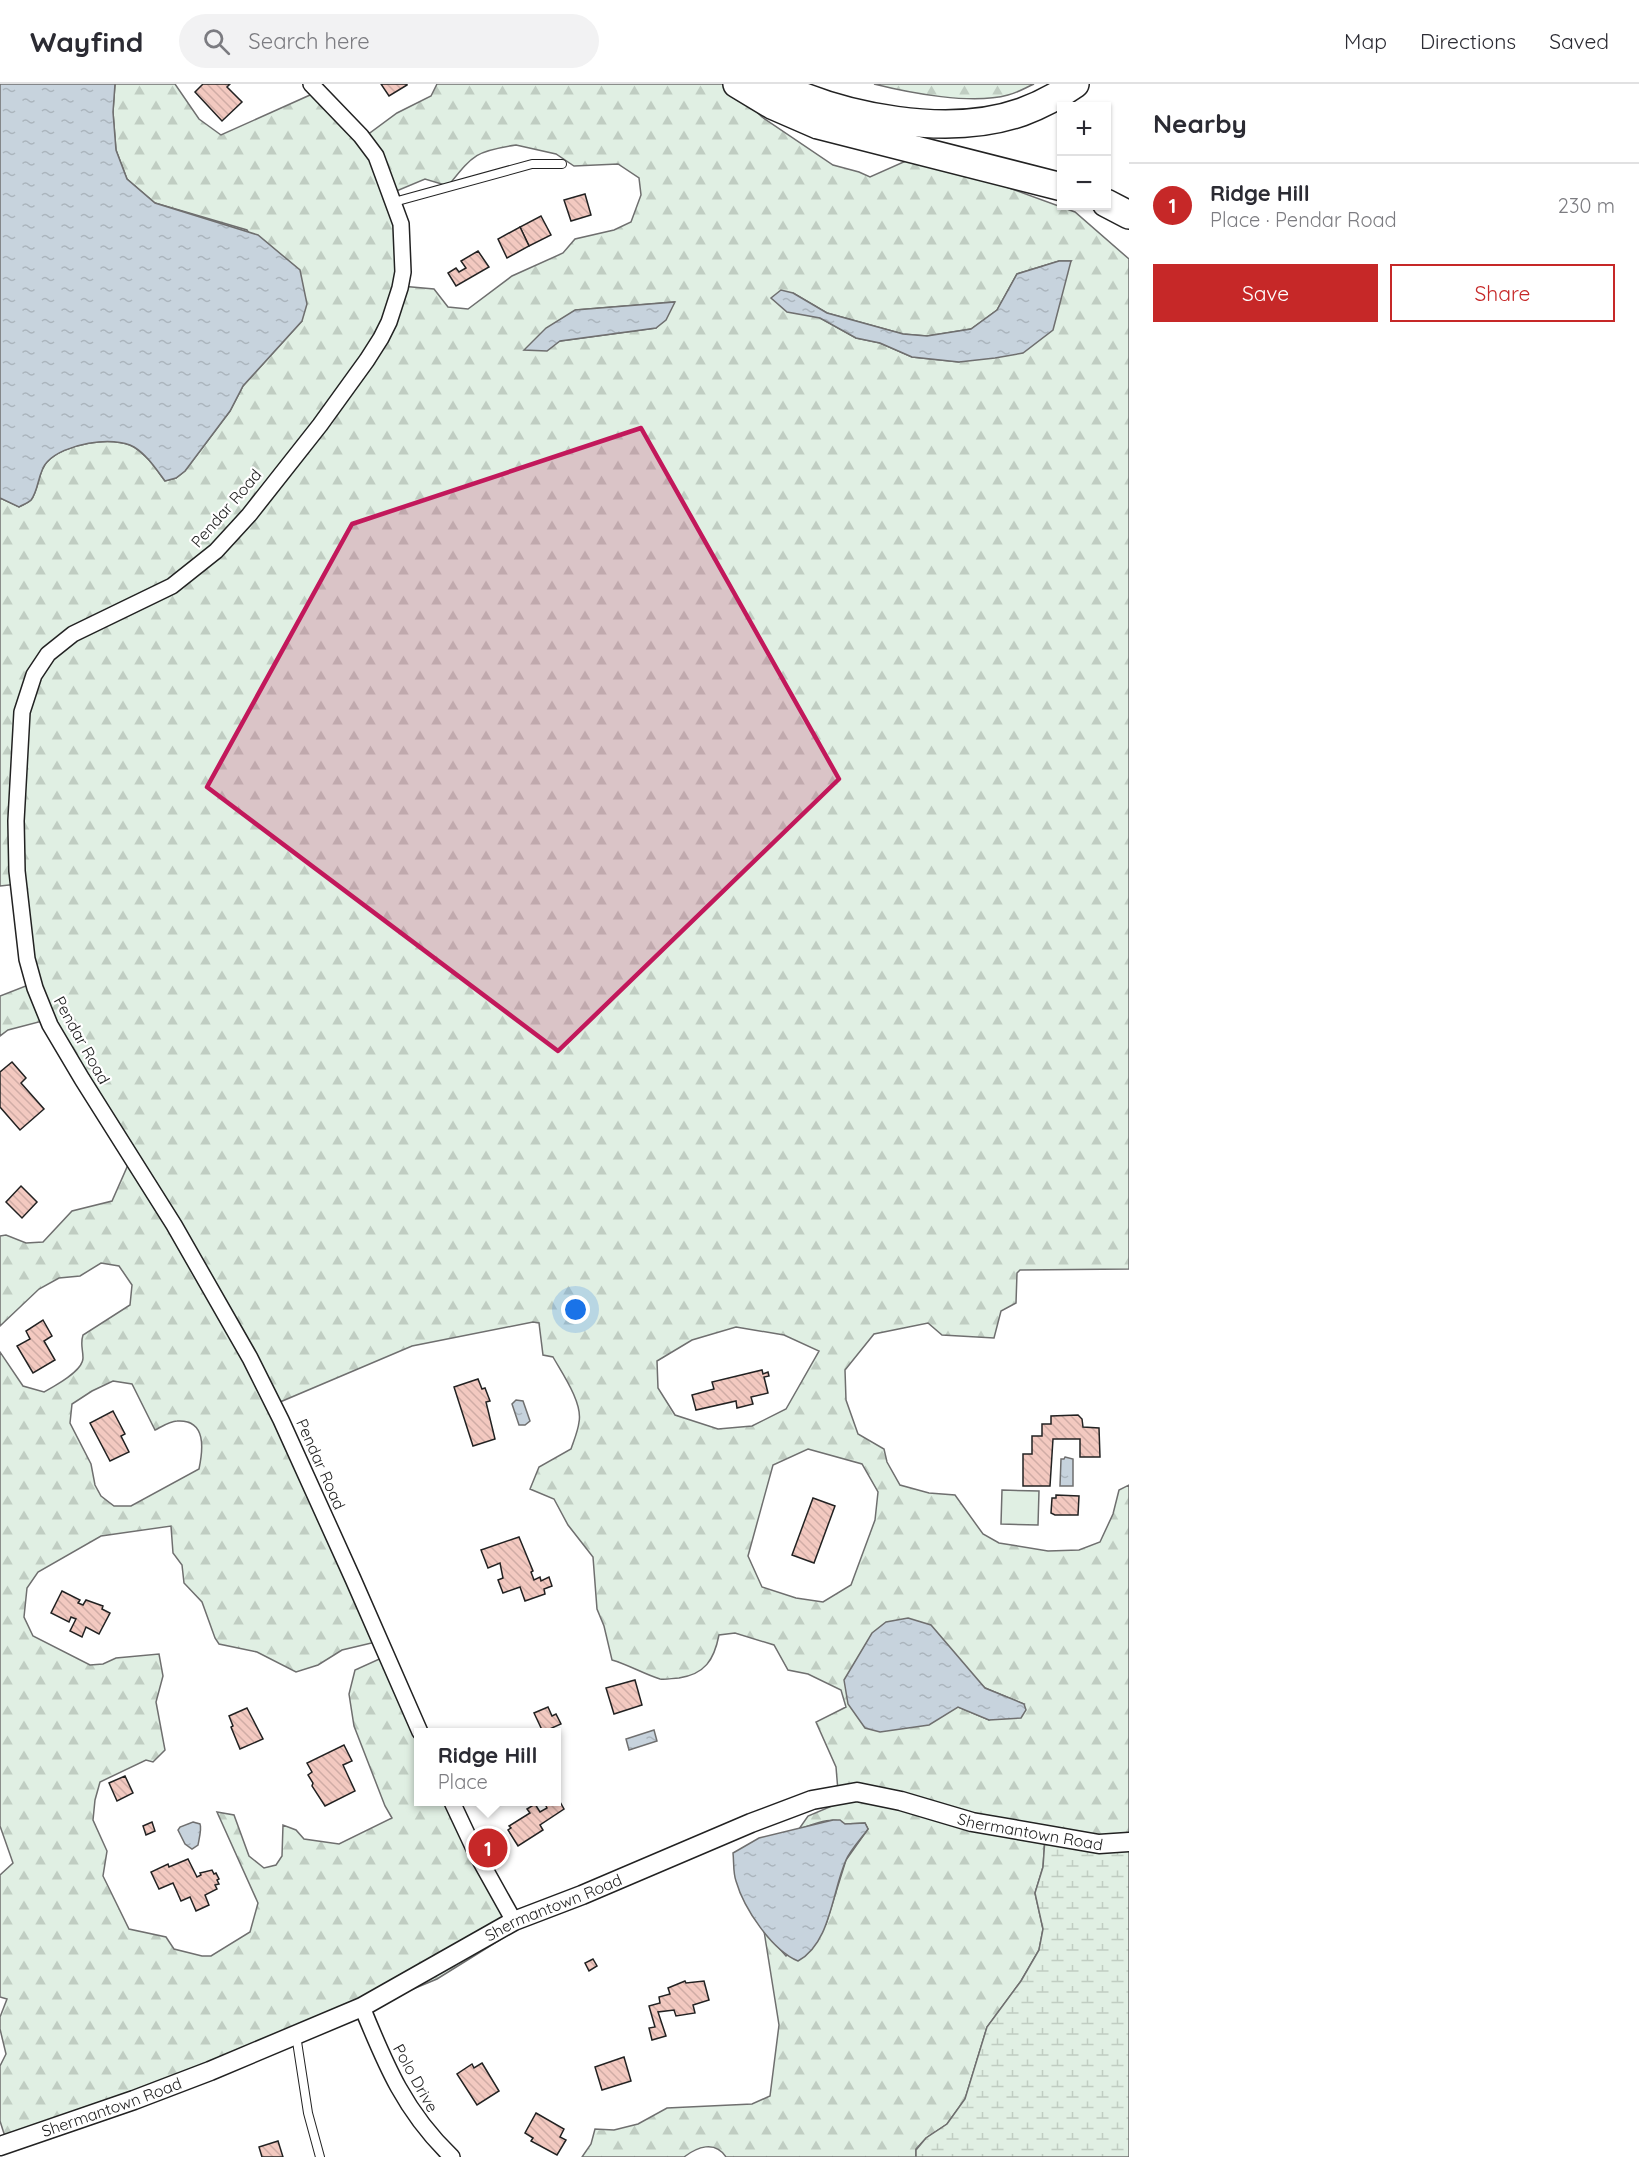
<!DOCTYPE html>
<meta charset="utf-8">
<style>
:root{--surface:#fff;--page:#f2f2f3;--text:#2b2b33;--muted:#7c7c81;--line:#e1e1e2;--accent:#c62828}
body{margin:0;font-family:Quicksand,sans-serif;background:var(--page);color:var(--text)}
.controls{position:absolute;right:18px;top:18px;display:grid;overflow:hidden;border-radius:0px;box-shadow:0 2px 4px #0004}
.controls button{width:54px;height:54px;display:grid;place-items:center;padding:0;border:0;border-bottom:2px solid var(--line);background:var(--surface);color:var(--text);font:30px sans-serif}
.you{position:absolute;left:576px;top:1226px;width:21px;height:21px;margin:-15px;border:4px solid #fff;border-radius:50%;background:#1a73e8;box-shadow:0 0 0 9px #1a73e833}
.badge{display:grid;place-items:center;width:39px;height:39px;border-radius:50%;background:var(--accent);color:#fff;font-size:20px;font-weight:700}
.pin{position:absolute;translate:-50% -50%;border:3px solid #fff;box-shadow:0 2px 6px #0006}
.popup{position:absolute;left:414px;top:1644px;width:147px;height:78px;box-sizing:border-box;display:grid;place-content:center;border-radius:0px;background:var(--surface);filter:drop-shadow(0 2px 4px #0005);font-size:20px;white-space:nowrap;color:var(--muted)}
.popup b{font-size:22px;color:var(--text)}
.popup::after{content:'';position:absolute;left:50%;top:100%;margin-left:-12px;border:12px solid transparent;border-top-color:var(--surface)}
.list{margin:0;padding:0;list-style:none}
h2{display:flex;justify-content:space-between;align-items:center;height:78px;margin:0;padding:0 24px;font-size:26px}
h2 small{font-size:20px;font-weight:400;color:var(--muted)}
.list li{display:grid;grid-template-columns:39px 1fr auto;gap:18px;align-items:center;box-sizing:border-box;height:84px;padding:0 24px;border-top:2px solid var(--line)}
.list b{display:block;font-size:22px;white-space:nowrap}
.list p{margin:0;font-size:20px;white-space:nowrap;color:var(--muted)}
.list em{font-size:20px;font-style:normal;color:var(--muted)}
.actions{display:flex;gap:12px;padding:18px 24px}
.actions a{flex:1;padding:14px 0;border:2px solid var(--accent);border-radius:0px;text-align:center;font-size:21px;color:var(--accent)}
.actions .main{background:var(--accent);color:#fff}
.icon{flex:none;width:33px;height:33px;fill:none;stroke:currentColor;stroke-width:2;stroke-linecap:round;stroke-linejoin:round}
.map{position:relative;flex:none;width:1129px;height:2073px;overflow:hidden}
header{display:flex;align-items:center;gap:36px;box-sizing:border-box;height:84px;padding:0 30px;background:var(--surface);border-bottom:2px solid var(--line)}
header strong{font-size:28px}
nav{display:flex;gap:33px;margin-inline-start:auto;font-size:21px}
.search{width:420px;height:54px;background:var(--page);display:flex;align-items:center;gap:15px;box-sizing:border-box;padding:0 21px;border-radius:33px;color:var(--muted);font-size:22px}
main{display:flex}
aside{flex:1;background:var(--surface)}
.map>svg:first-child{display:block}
.forest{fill:url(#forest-firs);stroke:#6f6f6f;stroke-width:1.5;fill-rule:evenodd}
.wetland{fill:url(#wetland-marsh);stroke:#6f6f6f;stroke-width:1.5}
.pitch{fill:#e0efe3;stroke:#6f6f6f;stroke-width:1.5}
.water{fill:url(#water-ripples);stroke:#6f6f6f;stroke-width:1.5}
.building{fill:url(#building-back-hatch);stroke:#222;stroke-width:1.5}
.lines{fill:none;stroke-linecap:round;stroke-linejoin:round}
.service-casing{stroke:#222;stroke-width:10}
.minor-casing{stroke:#222;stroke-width:18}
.tertiary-casing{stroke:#222;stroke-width:21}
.motorway-casing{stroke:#222;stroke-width:30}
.service{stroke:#fff;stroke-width:8}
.minor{stroke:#fff;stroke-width:15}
.tertiary{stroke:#fff;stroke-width:18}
.motorway{stroke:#fff;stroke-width:27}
.marked{fill:#c2185b;fill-opacity:0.2;stroke:#c2185b;stroke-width:4.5;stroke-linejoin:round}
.labels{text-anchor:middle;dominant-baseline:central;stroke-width:4.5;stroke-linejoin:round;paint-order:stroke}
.street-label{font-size:16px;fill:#222;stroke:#fff}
</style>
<header>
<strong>Wayfind</strong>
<div class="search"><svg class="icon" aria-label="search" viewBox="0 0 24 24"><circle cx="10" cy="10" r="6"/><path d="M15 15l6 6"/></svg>Search here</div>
<nav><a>Map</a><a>Directions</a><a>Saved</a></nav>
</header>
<main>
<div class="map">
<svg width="1129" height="2073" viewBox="0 0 1129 2073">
<defs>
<pattern id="forest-firs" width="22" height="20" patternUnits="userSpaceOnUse" patternTransform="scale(1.5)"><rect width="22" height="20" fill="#e0efe3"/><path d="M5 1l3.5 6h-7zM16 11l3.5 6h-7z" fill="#c0cdc2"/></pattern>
<pattern id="wetland-marsh" width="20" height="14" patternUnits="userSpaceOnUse" patternTransform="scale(1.5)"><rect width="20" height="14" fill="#e0efe3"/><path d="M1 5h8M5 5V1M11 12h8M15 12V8" fill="none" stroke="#c0cdc2"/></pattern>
<pattern id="water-ripples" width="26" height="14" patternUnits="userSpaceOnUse" patternTransform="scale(1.5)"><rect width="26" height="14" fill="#c7d3dd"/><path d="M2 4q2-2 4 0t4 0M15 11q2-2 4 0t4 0" fill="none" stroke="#abb5bd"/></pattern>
<pattern id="building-back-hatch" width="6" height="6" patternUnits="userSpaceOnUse" patternTransform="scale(1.5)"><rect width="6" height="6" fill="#f3c9c0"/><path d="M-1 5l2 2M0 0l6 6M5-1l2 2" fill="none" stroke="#d0aca5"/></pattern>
</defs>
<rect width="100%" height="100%" fill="#fff"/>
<!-- forest -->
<g class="forest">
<path d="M 115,0 L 175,0 L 199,35 L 221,51 L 319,7 L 367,51 L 397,29 L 431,12 L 437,0 L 727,0 L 762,33 L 833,81 L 859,88 L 870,93 L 908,76 L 976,92 L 1075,128 L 1129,175 L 1129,1185 L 1020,1186 L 1017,1189 L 1016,1219 L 1001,1227 L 994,1254 L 942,1251 L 928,1239 L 874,1250 L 845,1286 L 846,1316 L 858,1350 L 884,1365 L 887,1378 L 900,1401 L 929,1409 L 955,1411 L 983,1450 L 999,1459 L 1048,1467 L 1079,1466 L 1100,1458 L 1113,1430 L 1119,1406 L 1129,1401 L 1129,1757 L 1045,1754 L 1043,1783 L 1035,1809 L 1043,1845 L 1039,1866 L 1021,1897 L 987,1943 L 965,2015 L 947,2040 L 926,2054 L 916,2065 L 916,2073 L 726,2073 C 715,2056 697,2063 684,2073 L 582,2073 L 591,2060 L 595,2045 L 614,2046 L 638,2040 L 667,2024 L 752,2020 L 770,2012 L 779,1941 L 764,1847 L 786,1872 L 826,1840 L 846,1776 L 868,1745 L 865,1739 L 845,1740 C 833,1731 812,1741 799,1745 L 808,1732 L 839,1719 L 836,1683 L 816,1638 L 846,1623 L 841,1606 L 808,1590 L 788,1586 L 774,1561 L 735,1549 L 719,1551 C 714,1576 705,1590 679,1594 C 673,1594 666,1596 660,1595 C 644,1590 629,1581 612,1576 L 604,1542 L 597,1525 L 593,1473 L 568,1441 L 554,1415 L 530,1405 L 539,1383 L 571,1365 C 574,1356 578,1347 579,1338 C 583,1319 562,1289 553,1273 L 543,1271 L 539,1239 L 533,1238 L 412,1262 L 273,1321 L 380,1557 L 342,1566 L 318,1581 L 296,1588 L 257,1568 L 219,1560 L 215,1554 L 202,1518 L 184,1499 L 182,1481 L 173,1469 L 171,1442 L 101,1452 L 38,1488 L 27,1504 L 24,1533 L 33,1552 L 90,1581 L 103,1580 L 116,1574 L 159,1570 L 163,1592 L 156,1618 L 165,1666 L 153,1678 L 146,1676 L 100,1698 L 95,1716 L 93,1736 L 107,1767 L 103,1792 L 129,1845 L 166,1853 L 174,1865 L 202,1872 L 211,1872 L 250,1848 L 258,1819 L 217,1728 L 234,1731 L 249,1772 L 264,1784 L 276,1781 L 282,1772 L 283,1741 L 296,1746 L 304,1755 L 339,1760 L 392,1734 L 385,1722 L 354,1642 L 349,1610 L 355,1586 L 386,1572 L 419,1648 L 419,1718 L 452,1718 L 511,1849 L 437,1895 L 372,1922 L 7,2059 L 0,2037 L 0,1982 L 6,1970 L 0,1945 L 0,1933 L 7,1915 L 0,1913 L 0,1791 L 13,1779 L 0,1742 L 0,1268 L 23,1302 L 44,1308 C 55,1302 83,1287 83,1274 C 83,1265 80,1260 83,1251 L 130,1221 L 132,1201 L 119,1182 L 101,1179 L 80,1192 L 59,1194 L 39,1205 L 0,1242 L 0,1152 L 6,1151 L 26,1159 L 43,1158 L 72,1127 L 112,1117 L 131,1074 L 46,936 L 8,946 L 0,952 L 0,912 L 31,900 L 18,800 L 0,802 L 0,414 L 19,423 C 22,421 28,419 31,416 C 39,406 38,387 47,378 C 63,360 113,351 134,363 C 147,371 156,385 165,397 L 176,394 L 185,387 L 230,327 L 243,302 L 302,237 L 247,146 L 155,119 L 127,95 L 116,66 L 113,28 ZM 516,61 L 556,70 L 574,82 L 618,80 L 639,94 L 641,111 L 631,138 L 614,146 L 575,155 L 563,169 L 512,192 L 468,225 L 448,223 L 434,205 L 401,202 L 394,108 L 425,95 L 448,102 C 473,71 475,67 516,61 ZM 1059,177 L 1071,177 L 959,278 L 912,273 L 880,259 L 856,254 L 820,234 L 793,209 L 827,229 L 903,250 L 927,252 L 971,245 L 997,226 L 1017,190 ZM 674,218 L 656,244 L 560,257 L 576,226 ZM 736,1243 L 784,1251 L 819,1267 L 786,1325 L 752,1342 L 718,1345 L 675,1331 L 658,1304 L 657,1277 L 692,1256 ZM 113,1297 L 132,1300 L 155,1346 C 161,1343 170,1337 177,1337 C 207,1335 203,1366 199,1385 L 131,1422 L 114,1422 L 101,1412 L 95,1401 L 91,1380 L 70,1339 L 72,1320 L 92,1307 ZM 808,1365 L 862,1380 L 878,1408 L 875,1436 L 851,1501 L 823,1518 L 796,1514 L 762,1503 L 748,1472 L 773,1381 ZM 975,1595 L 985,1604 L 1024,1620 L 989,1636 L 958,1623 Z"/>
<path d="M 874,0 L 1034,0 C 1025,4 1017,9 1008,11 C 972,21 910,9 874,0 Z"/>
</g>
<!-- wetland -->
<polygon class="wetland" points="1045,1754 1129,1757 1129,2073 916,2073 916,2066 926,2054 947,2040 965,2015 987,1943 1021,1897 1039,1866 1043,1845 1035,1809 1043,1783"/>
<!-- pitch -->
<polygon class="pitch" points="1002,1406 1039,1407 1038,1441 1001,1440"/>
<!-- water -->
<g class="water">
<path d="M 0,0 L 115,0 L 113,28 L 116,66 L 127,95 L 155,119 L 258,151 L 300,186 L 307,220 L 302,237 L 243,302 L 230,327 L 185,387 L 176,394 L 165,397 C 156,385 147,371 134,363 C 113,351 63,360 47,378 C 38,387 39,406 31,416 C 28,419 22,421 19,423 L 0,414 Z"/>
<polygon points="1059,177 1071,177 1053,246 1023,269 995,274 959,278 912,273 880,259 856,254 820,234 787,228 771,214 781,206 793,209 827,229 903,250 927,252 971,245 997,226 1017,190"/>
<polygon points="675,218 666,236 656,244 560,257 547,267 524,266 546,244 575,226"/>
<polygon points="516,1316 523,1317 530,1337 525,1341 519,1341 512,1320"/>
<polygon points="1065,1373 1073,1375 1073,1402 1060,1402 1061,1375 1064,1375"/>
<polygon points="908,1534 931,1541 985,1604 1024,1620 1026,1626 1021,1634 989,1636 958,1623 929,1641 880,1648 865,1644 848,1620 844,1596 872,1549 886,1538"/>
<polygon points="654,1646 657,1657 629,1666 626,1655"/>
<path d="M 833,1736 L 840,1736 L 845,1740 L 865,1739 L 868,1745 C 861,1755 851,1765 846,1776 C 832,1807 831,1859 798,1877 C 772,1866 744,1825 736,1797 C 733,1789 734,1778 733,1769 L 759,1754 Z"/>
<path d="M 193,1738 L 200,1740 C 202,1744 199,1755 198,1761 L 192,1765 L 185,1760 L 178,1746 L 180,1743 Z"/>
</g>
<!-- building -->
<g class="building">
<polygon points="203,0 230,0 227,3 242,18 222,37 195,8"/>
<polygon points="381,0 407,0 407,1 389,12"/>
<polygon points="585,110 591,131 571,137 564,116"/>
<polygon points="541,132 551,151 529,162 520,143"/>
<polygon points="520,143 529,162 507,174 498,155"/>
<polygon points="478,167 489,183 456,202 448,189 456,184 459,188 466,184 461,177"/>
<polygon points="12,978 26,994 21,999 44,1025 20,1046 0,1023 0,988"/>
<polygon points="21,1102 37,1118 22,1134 6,1118"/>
<polygon points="43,1236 52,1252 44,1257 55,1276 33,1289 17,1262 30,1255 26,1247"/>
<polygon points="762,1286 763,1290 768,1288 769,1292 764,1293 768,1309 751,1313 753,1320 737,1324 736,1317 696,1326 692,1311 714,1305 712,1298"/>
<polygon points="478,1295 482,1305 485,1304 490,1317 486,1318 495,1355 473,1362 454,1303"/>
<polygon points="113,1327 125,1350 121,1352 129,1368 110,1377 90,1339"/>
<polygon points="1078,1331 1082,1335 1083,1343 1099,1344 1100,1373 1080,1373 1080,1355 1053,1355 1050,1402 1023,1402 1023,1370 1032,1370 1032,1352 1042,1352 1042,1340 1051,1340 1051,1332"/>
<polygon points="1056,1411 1079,1412 1078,1431 1055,1431 1051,1429 1052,1414 1056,1414"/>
<polygon points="813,1414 835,1422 814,1479 792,1471"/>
<polygon points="519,1453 533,1487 531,1488 534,1496 540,1493 541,1497 549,1493 552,1502 544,1505 545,1510 525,1517 520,1503 503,1509 498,1496 503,1494 500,1479 488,1484 481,1466"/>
<polygon points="62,1507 80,1516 78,1519 83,1521 86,1516 103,1522 102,1525 110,1529 99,1550 86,1543 82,1553 70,1547 76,1535 71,1533 69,1538 51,1529"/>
<polygon points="635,1596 642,1621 614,1630 606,1604"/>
<polygon points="548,1623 552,1632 556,1630 561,1640 543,1648 534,1629"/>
<polygon points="247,1624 263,1655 240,1665 231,1643 233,1642 229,1632"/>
<polygon points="344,1661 352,1677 343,1681 355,1707 325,1722 312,1702 313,1699 308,1691 312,1688 307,1679"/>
<polygon points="125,1692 133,1709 117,1717 109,1699"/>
<polygon points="559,1716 564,1725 540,1741 543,1746 518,1762 508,1746 511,1744 509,1742 530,1729 527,1725 535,1720 540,1728 547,1724 545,1720 552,1718 553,1720"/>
<polygon points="152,1738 155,1747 146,1751 143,1742"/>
<polygon points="188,1775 197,1793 201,1791 200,1789 212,1786 214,1790 216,1789 219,1795 217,1796 219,1800 215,1801 217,1805 205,1811 209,1821 196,1827 190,1813 181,1817 173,1799 159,1805 151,1788 168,1780 169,1783"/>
<polygon points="593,1875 597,1882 589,1887 585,1879"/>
<polygon points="685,1897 686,1899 704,1897 709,1916 693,1921 695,1929 676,1932 674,1926 658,1928 666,1952 652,1956 649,1944 655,1943 649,1922 660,1919 659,1913 670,1910 668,1904"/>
<polygon points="624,1973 631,1997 602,2006 595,1983"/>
<polygon points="482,1979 499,2007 477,2021 457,1990 472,1980 474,1984"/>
<polygon points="536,2029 564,2045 560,2053 566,2056 557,2071 531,2057 533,2054 525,2049"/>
<polygon points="278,2057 283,2073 262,2073 259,2063"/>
</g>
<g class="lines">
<defs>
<g id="service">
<polyline points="394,118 532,80 562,80"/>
<polyline points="296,1951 308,2029 320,2073"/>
</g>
<g id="minor">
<polyline points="311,0 361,52 376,72 401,140 403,188 400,204 389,238 381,254 367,276 320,341 249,431 216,467 172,502 73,550 48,570 34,591 22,628 16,737 17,787 27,875 35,904 50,941 82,995 174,1141 250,1274 281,1336 353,1495 420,1648"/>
<polyline points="452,1718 476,1769 514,1837"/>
<path d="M 362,1923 C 386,1982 405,2028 452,2073"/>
</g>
<g id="tertiary">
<path id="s1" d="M 0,2062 L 134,2016 L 210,1987 L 362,1923 L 514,1837 L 582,1811 L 751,1739 L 812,1716 L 857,1708 L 901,1717 L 972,1738 L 1099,1760 L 1129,1758"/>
</g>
<g id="motorway">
<polyline points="737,0 772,21 818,41 1062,103"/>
<path d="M 775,0 C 843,34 949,54 1022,28 C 1041,21 1058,12 1075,0"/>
<polyline points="1106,119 1129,131"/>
</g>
</defs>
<!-- service casing -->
<use href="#service" class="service-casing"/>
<!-- minor casing -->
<use href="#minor" class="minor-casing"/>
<!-- tertiary casing -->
<use href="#tertiary" class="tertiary-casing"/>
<!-- motorway casing -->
<use href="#motorway" class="motorway-casing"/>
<!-- service -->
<use href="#service" class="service"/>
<!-- minor -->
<use href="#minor" class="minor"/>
<!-- tertiary -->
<use href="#tertiary" class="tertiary"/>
<!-- motorway -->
<use href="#motorway" class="motorway"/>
</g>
<!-- marked area -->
<path class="marked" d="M 641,344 L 839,695 L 558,967 L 207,703 L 352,440 Z"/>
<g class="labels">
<!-- street labels -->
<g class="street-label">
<text transform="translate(226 424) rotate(-49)">Pendar Road</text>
<text transform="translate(82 956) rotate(61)">Pendar Road</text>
<text transform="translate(321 1380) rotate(66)">Pendar Road</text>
<text stroke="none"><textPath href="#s1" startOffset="1108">Shermantown Road</textPath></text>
<text stroke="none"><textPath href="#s1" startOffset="604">Shermantown Road</textPath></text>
<text transform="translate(416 1994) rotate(61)">Polo Drive</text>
<text stroke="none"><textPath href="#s1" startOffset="118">Shermantown Road</textPath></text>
</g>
</g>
</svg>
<div class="controls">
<button>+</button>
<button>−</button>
</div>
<div class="you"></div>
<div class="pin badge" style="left:488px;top:1764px">1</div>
<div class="popup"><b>Ridge Hill</b>Place</div>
</div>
<aside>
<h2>Nearby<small></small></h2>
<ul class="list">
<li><span class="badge">1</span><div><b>Ridge Hill</b><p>Place · Pendar Road</p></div><em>230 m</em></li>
</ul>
<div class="actions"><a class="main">Save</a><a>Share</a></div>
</aside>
</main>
